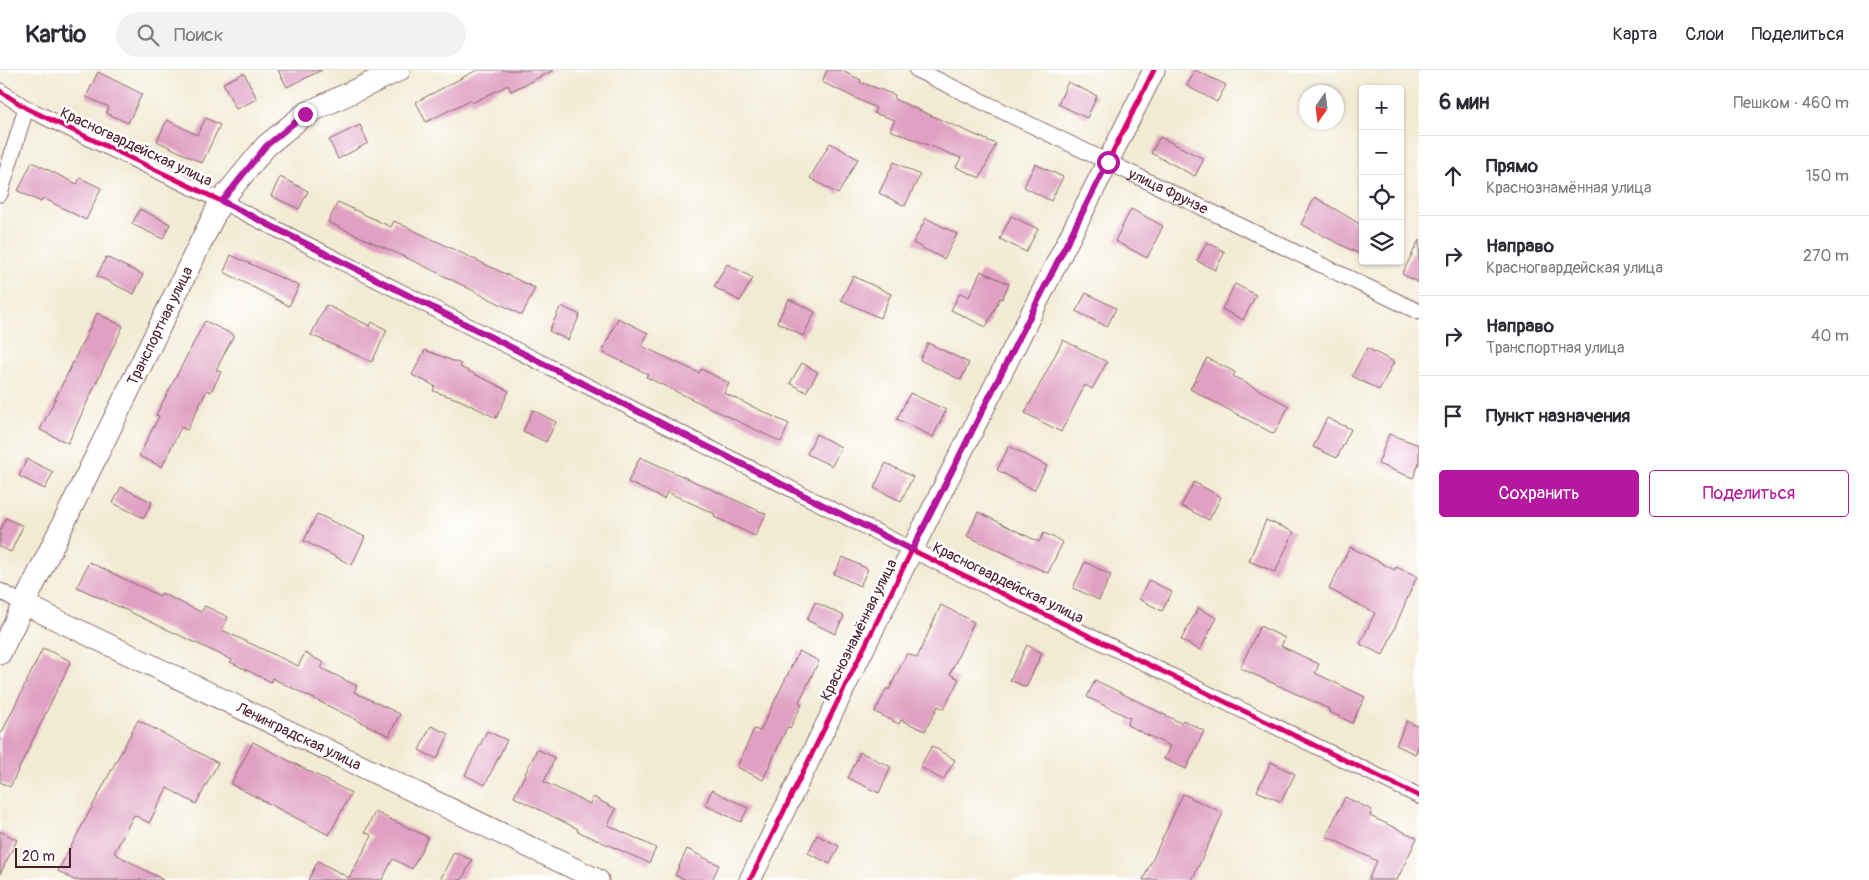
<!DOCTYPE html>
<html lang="ru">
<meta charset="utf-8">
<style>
:root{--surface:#fff;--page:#f2f2f3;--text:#2b2b33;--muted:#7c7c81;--line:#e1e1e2;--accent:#b5179e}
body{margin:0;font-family:Pangolin,sans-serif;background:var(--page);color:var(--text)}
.controls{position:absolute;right:15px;top:15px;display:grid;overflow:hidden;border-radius:5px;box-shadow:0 1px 4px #0004}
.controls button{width:45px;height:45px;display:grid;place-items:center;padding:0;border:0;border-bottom:1px solid var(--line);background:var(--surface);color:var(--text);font:25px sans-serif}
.compass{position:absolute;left:1299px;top:15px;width:45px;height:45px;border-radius:50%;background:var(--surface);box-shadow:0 1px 4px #0004;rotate:194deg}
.scale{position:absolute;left:15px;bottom:12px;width:56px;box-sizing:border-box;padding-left:5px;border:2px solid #4a1f2b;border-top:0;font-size:14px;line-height:18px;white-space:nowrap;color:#4a1f2b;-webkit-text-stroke:4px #fff;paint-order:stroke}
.stop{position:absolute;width:15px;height:15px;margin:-11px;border:4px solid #b5179e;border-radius:50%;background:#fff}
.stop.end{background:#b5179e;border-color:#fff;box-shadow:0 1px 5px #0008}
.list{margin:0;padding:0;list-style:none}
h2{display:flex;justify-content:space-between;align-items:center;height:65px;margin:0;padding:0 20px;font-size:21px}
h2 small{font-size:16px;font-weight:400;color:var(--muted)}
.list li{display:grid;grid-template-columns:32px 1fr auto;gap:15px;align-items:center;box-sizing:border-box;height:80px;padding:0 20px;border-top:1px solid var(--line)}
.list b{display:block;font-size:19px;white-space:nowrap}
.list p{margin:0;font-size:16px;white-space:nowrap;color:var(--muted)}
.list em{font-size:16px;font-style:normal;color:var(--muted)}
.actions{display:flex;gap:10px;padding:15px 20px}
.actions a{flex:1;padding:11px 0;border:1px solid var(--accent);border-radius:5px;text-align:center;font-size:18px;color:var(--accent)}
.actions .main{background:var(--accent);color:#fff}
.icon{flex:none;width:28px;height:28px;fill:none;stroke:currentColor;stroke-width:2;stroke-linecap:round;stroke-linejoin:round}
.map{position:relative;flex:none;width:1419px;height:810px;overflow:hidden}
header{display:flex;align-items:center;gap:30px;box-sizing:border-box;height:70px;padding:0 25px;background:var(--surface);border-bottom:1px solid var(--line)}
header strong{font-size:24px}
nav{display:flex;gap:28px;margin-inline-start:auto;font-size:18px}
.search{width:350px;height:45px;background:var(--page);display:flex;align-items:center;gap:12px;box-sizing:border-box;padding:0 18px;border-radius:28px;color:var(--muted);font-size:19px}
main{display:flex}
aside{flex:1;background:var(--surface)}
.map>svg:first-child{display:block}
.building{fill:#e0a0c3}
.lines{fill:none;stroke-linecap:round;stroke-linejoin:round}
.street-casing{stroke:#856666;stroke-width:17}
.secondary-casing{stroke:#856666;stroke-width:23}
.primary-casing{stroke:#856666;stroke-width:24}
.street{stroke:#fff;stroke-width:15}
.secondary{stroke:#fff;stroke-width:21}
.primary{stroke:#fff;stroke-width:22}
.cycleway-casing{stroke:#fff;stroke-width:8}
.cycleway{stroke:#d6006c;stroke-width:5}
.route{stroke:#b5179e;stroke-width:6}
.labels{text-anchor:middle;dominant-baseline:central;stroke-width:5;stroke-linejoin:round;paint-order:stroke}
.street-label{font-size:15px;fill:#4a1f2b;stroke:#fff}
</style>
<header>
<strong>Kartio</strong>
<div class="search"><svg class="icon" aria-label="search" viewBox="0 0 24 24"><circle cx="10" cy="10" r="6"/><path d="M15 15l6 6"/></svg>Поиск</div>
<nav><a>Карта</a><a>Слои</a><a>Поделиться</a></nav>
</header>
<main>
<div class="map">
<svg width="1419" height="810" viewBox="0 0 1419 810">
<rect width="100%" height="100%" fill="#fff"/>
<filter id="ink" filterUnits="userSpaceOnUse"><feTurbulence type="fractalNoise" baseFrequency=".02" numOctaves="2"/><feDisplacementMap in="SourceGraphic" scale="10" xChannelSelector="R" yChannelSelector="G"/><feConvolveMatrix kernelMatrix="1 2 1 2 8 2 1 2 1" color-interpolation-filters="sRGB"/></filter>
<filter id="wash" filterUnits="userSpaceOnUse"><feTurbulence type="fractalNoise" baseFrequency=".0096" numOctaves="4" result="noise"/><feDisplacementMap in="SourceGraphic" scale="20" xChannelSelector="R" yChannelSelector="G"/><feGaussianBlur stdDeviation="1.12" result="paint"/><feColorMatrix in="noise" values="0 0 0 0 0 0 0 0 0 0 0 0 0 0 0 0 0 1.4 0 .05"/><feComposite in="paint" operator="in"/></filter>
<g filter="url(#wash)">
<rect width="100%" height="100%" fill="#f2ead3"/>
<g id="blocks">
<!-- building -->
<g class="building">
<polygon points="278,0 322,0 287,17"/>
<polygon points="477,0 554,0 511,21 508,15 472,33 470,30 426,52 416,32"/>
<polygon points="827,0 840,0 861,10 860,12 895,25 894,29 996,74 980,108 956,97 961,88 890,60 895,50 874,43 876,38 822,12"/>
<polygon points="1195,0 1226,15 1217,32 1187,16"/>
<polygon points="98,2 142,24 128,53 106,43 109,37 86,27"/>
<polygon points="244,3 257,29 236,39 223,13"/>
<polygon points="1068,12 1097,26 1087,48 1058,34"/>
<polygon points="206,48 220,55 202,93 157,71 167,50 197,65"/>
<polygon points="360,55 368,73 338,89 329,70"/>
<polygon points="1160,67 1204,89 1195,106 1151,83"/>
<polygon points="830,73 858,89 838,124 810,108"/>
<polygon points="32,92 77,114 80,108 101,118 86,150 43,128 41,132 18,121"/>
<polygon points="894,92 920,105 905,136 879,123"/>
<polygon points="1035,94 1063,107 1051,131 1024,117"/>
<polygon points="280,107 308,121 299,139 271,126"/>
<polygon points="1315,127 1363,156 1363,186 1301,154"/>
<polygon points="338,132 391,157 394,151 535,218 522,245 420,194 328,152"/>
<polygon points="140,139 170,154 163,169 132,154"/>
<polygon points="1131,139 1163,156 1147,188 1115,171"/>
<polygon points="1011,146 1038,159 1026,182 1000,169"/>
<polygon points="926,148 957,164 944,189 913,173"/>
<polygon points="1419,170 1419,213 1402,204"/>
<polygon points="1207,172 1225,182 1215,200 1197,191"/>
<polygon points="231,185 299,216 289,236 224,202"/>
<polygon points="106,187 143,205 134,224 97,206"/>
<polygon points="727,194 753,208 740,231 714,217"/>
<polygon points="981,201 1009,214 1002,229 1000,228 986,257 951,240 960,223 969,227"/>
<polygon points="853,206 891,224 880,248 841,230"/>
<polygon points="1235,214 1256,225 1243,250 1222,239"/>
<polygon points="1086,223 1116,238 1107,257 1076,241"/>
<polygon points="789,229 815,242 803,266 777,252"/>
<polygon points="326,235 370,256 372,252 387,260 372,292 311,265"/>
<polygon points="561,236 580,245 568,270 549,261"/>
<polygon points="97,243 123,256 68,373 40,360"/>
<polygon points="618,248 648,263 642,276 699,303 701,299 729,313 724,323 789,354 781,372 646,307 648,304 602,282"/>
<polygon points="205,251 234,265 216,300 221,302 211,322 207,320 187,360 181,357 162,397 139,386 159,346 156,345"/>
<polygon points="1063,270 1107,292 1092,319 1085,315 1061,362 1025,343"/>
<polygon points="928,273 969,293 961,310 920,290"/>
<polygon points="1367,278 1394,292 1379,320 1352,306"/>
<polygon points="425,280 461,294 460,297 509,321 496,348 460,330 433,321 435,316 412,305"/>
<polygon points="1207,288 1235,302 1233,306 1289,336 1274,364 1190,319"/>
<polygon points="802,293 818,302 806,322 790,313"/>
<polygon points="910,323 946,340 933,367 897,349"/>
<polygon points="533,340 556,352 546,372 523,361"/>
<polygon points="1327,348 1351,359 1337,388 1313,377"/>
<polygon points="816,364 841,377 832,396 807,384"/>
<polygon points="1389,364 1419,375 1419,393 1413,408 1378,394"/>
<polygon points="1009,376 1047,396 1034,420 997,400"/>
<polygon points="640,387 766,444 755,466 714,447 715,444 667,422 664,429 628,412"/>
<polygon points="27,389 53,402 45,419 19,406"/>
<polygon points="886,393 913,407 901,431 874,418"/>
<polygon points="1194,412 1221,427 1209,450 1181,436"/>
<polygon points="121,417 152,432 144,448 113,433"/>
<polygon points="978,442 1039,472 1044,463 1063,472 1048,503 967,466"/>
<polygon points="317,444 365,467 352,495 304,471"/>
<polygon points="6,448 23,456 11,482 0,477 0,461"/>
<polygon points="1266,450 1294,462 1275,502 1249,491"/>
<polygon points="1350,477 1395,500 1396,497 1417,506 1383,585 1360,574 1375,543 1329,519"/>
<polygon points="843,487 868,499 860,516 834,504"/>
<polygon points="89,492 160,526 161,523 201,542 205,536 228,547 222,560 298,596 305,583 324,593 321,598 357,616 354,622 400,644 389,666 272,608 271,612 230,592 232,590 77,517"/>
<polygon points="1085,492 1111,505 1099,530 1073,518"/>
<polygon points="1149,510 1172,522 1162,541 1139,529"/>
<polygon points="815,532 844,546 835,564 807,550"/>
<polygon points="941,535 974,552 950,604 959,609 944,639 938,636 925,661 901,650 899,654 875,642 887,618 889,620 907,583 917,588"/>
<polygon points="1198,538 1217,548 1200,580 1181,570"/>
<polygon points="1260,556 1285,568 1281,576 1319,594 1315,603 1365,627 1352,653 1328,641 1329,639 1240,598"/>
<polygon points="1027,575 1042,583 1026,617 1010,610"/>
<polygon points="43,578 71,591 10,717 0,712 0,666"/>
<polygon points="799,581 819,591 799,632 802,634 790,658 787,657 763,710 737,697 754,659 760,661"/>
<polygon points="1095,610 1181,653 1183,650 1204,661 1186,699 1164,689 1170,676 1127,655 1130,648 1087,627"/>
<polygon points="138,650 218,693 196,734 167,718 149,753 134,745 114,783 163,810 74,810 58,801"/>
<polygon points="1407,651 1419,657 1419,675 1415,684 1396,675"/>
<polygon points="431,656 449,664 437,689 419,680"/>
<polygon points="487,661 507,670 485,715 465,705"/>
<polygon points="253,672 351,723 329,765 231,714"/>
<polygon points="932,676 955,690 943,710 920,697"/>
<polygon points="537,679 555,688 544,712 590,734 593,727 616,739 608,755 656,778 649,793 577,761 578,759 514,727"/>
<polygon points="860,682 891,697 879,723 848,708"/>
<polygon points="1271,692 1295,704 1281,732 1257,721"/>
<polygon points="712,720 748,738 741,752 705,735"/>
<polygon points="1183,724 1223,743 1192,810 1143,810"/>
<polygon points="1345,727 1372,740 1370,746 1417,768 1397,810 1368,810 1377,791 1326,766"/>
<polygon points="375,742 428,767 412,799 393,789 382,810 308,810 318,791 349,808 372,766 365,762"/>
<polygon points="0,761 17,770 0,804"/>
<polygon points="817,765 839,776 830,794 808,783"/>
<polygon points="687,779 719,795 712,810 686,810 675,805"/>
<polygon points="454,782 472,790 462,810 440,810"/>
</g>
</g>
</g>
<g filter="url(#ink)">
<use href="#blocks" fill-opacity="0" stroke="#856666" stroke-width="1"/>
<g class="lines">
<defs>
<g id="street">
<path id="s1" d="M 917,0 L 1419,242"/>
<polyline points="0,21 26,38 221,131 912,480 1419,726"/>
<polyline points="0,124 26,38"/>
<polyline points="0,521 24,534"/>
</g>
<g id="secondary">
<path id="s2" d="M 24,534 L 598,810"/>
<polyline points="750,810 912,480 1154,0"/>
</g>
<g id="primary">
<path id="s3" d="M 0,583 L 221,131 L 266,76 L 305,44 L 399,0"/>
</g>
</defs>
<!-- street casing -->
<use href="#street" class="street-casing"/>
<!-- secondary casing -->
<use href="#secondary" class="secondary-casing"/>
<!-- primary casing -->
<use href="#primary" class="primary-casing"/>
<!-- street -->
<use href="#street" class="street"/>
<!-- secondary -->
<use href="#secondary" class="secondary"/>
<!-- primary -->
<use href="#primary" class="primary"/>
<defs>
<g id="cycleway">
<polyline points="0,21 26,38 221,131 912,480 1419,726"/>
<polyline points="750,810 912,480 1154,0"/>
</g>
</defs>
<!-- cycleway casing -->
<use href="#cycleway" class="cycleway-casing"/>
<!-- cycleway -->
<use href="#cycleway" class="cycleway"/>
</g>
</g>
<g class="lines" filter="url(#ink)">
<!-- route -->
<polyline class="route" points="305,44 266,76 222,131 912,480 1108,92"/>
</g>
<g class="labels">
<!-- street labels -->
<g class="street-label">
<text transform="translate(136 77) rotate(25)">Красногвардейская улица</text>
<text stroke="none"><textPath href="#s1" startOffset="279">улица Фрунзе</textPath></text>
<text stroke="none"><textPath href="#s3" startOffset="364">Транспортная улица</textPath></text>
<text transform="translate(1008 513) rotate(26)">Красногвардейская улица</text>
<text transform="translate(859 560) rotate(-64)">Краснознамённая улица</text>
<text stroke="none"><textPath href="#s2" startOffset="305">Ленинградская улица</textPath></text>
</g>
</g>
</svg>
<div class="controls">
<button>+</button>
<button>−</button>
<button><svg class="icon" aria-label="locate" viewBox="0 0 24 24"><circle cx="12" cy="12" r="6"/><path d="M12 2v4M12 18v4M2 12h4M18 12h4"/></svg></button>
<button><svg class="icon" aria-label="layers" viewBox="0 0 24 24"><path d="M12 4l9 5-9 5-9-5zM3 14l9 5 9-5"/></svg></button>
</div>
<svg class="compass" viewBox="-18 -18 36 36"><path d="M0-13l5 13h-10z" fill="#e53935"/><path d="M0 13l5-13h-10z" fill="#7c7c81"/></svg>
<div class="scale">20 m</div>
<div class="stop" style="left:1108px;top:92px"></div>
<div class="stop end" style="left:305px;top:44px"></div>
</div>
<aside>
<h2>6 мин<small>Пешком · 460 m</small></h2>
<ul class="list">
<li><svg class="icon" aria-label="ahead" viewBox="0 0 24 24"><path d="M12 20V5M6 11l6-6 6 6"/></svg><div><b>Прямо</b><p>Краснознамённая улица</p></div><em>150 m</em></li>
<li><svg class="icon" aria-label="right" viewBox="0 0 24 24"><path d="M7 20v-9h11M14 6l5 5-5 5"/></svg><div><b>Направо</b><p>Красногвардейская улица</p></div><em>270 m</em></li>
<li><svg class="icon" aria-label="right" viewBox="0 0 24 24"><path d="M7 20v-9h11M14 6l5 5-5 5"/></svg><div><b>Направо</b><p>Транспортная улица</p></div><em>40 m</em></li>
<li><svg class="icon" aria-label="arrive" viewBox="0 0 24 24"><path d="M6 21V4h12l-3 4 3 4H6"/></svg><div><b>Пункт назначения</b></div></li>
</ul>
<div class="actions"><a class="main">Сохранить</a><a>Поделиться</a></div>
</aside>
</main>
